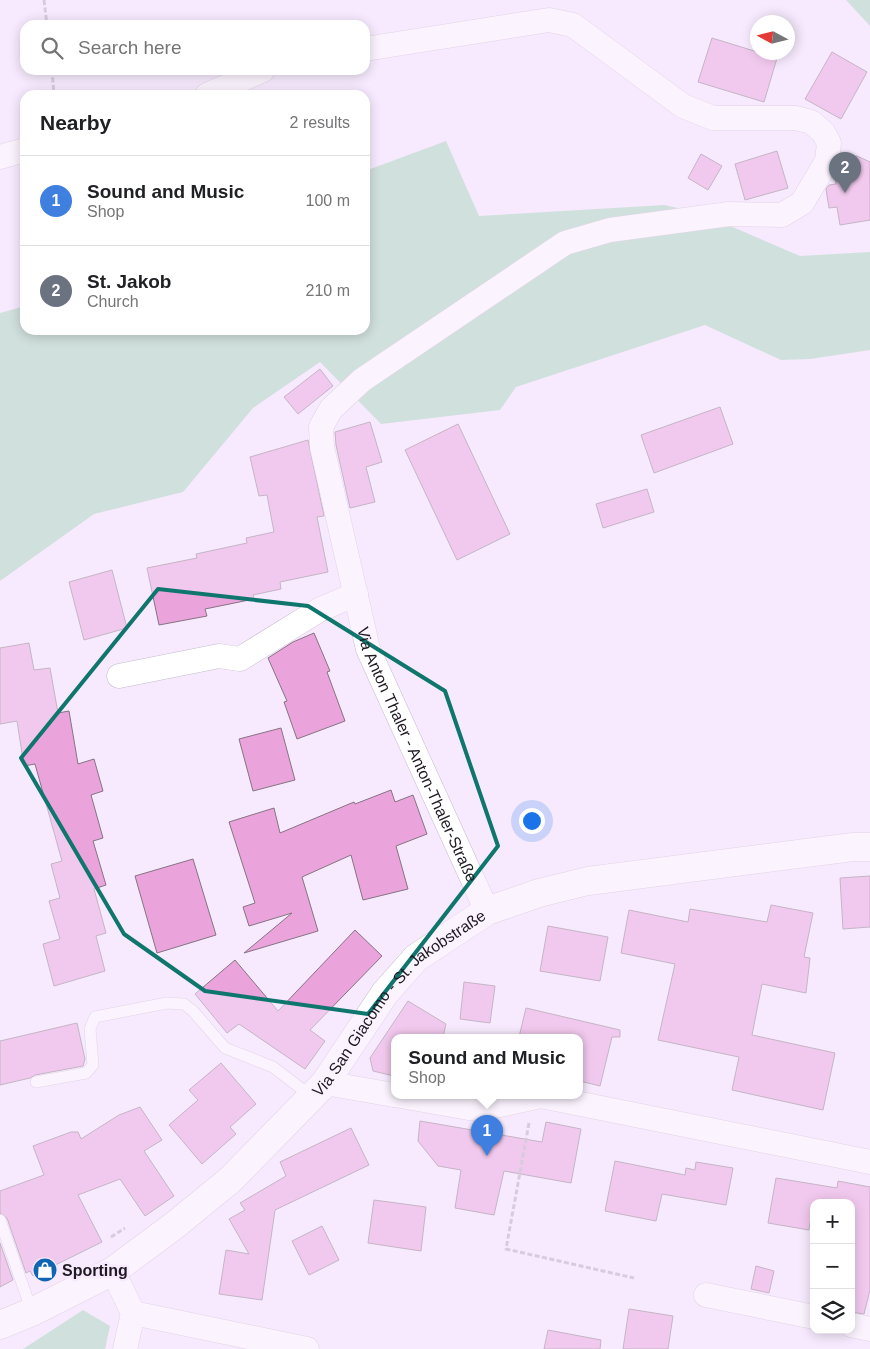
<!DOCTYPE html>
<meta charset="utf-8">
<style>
:root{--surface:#fff;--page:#f2f2f2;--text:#202124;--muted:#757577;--line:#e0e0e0;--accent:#0b8043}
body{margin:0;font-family:Helvetica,sans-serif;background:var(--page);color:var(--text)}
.controls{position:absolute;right:15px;bottom:15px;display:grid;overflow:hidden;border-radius:10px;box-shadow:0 2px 12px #0003}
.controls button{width:45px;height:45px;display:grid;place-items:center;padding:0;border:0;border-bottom:1px solid var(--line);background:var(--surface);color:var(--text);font:25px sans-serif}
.compass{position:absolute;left:750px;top:15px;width:45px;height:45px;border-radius:50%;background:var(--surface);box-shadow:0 2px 12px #0003;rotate:277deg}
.you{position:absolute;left:531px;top:820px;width:18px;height:18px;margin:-12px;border:4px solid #fff;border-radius:50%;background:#1a73e8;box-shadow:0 0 0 8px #1a73e833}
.badge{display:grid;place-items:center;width:32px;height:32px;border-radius:50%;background:var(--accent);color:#fff;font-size:16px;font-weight:700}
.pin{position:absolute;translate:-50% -41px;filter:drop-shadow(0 1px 2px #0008)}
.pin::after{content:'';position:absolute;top:26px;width:18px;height:15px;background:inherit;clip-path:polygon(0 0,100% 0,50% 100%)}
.popup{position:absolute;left:391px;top:1034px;width:192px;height:65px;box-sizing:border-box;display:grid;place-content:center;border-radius:10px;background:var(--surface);filter:drop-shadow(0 1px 4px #0005);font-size:16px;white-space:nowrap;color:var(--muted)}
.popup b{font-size:19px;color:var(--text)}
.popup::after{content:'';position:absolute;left:50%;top:100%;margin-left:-10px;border:10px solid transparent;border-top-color:var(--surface)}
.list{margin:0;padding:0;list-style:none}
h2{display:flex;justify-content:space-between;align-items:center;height:65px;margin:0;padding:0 20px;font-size:21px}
h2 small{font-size:16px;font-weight:400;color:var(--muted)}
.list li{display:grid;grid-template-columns:32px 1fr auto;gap:15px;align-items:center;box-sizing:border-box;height:90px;padding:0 20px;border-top:1px solid var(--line)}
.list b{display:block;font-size:19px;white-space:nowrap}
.list p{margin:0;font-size:16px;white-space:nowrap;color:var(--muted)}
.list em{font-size:16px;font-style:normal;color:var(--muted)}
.icon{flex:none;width:28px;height:28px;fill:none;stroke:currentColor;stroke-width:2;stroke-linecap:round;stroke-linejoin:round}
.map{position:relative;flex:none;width:870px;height:1349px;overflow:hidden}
.search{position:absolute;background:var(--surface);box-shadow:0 2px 12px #0003;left:20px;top:20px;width:350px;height:55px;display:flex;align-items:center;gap:12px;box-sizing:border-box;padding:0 18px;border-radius:15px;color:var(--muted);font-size:19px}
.panel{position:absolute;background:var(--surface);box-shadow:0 2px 12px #0003;left:20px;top:90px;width:350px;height:245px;border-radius:15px}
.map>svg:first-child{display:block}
.green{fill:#a1d6b5}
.building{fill:#eba3dc;stroke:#857481}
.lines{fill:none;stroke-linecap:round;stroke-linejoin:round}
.lane-casing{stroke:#c6bacc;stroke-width:12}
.street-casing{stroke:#c6bacc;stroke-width:25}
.secondary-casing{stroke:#c6bacc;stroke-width:29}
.path{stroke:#b1a7b7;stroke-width:3;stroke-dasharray:5 2.5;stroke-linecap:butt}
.lane{stroke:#fff;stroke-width:11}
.street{stroke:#fff;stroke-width:24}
.secondary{stroke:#fff;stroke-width:28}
.marked{fill:none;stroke:#0f766e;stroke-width:4;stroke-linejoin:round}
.labels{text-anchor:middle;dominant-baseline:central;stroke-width:5;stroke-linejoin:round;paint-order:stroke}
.street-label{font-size:16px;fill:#1f1a21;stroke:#f7eafe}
.poi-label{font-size:16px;font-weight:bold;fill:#1f1a21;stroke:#f7eafe;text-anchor:start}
</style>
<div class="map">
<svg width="870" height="1349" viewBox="0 0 870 1349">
<rect width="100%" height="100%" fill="#f7eafe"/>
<!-- green -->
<g class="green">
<polygon points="846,0 870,0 870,26"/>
<polygon points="446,141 479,216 664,205 700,213 800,256 870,252 870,350 810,359 781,360 705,325 516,387 500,410 381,424 320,362 253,408 183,492 94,514 0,581 0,313 25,306 25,330 365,330 365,171"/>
<polygon points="83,1310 110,1326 105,1349 23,1349"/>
</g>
<!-- building -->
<g class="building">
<polygon points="712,38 777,58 764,102 698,82"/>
<polygon points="832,52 867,72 841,119 805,99"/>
<polygon points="777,151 788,188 745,200 735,164"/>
<polygon points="701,154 722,166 708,190 688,178"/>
<polygon points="857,156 870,162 870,220 840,225 837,207 829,208 826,189 829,185 836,184 835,174 841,161 847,157"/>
<polygon points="320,369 333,386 298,414 284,397"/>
<polygon points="720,407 733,444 654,473 641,435"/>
<polygon points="370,422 382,462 366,467 375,502 350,508 336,445 335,432"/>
<polygon points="458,424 510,534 457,560 405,450"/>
<polygon points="308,440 324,516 317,517 328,572 280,582 281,589 253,595 254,599 205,609 207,616 159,625 147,568 197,558 196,554 247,543 246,538 274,532 267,495 259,496 250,457"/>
<polygon points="647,489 654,512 603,528 596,504"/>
<polygon points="112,570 127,628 84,640 69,582"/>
<polygon points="314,633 330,671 327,672 345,721 297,739 284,702 287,701 268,658 293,642"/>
<polygon points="29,643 34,670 50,668 58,713 69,711 78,764 94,759 103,791 91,795 103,838 93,841 106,885 94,889 106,933 96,936 105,971 54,986 43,944 60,939 49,901 60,898 51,864 62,861 35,764 24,766 17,721 0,724 0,648"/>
<polygon points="281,728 295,780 253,791 239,739"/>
<polygon points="391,790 395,802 413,795 427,834 396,846 408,889 363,900 351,855 302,877 318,931 244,953 292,913 249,926 243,907 255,903 229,822 274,808 280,833 354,802 355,804"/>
<polygon points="193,859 216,935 157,953 135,876"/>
<polygon points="870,876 870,927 843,929 840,878"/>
<polygon points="771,905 813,913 804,957 810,958 806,993 762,984 752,1035 835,1053 823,1110 732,1090 739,1057 658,1040 675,964 621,953 629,910 688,922 690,909 767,922"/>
<polygon points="548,926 608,937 600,981 540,971"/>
<polygon points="355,930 382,956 310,1030 325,1041 305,1069 239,1024 227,1033 195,994 235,960 278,1011"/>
<polygon points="464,982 495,986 490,1023 460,1019"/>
<polygon points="408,1001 446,1024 443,1037 394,1037 394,1076 373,1071 370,1058"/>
<polygon points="526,1008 620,1030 620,1037 612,1037 600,1086 580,1081 580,1037 519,1037"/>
<polygon points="77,1023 85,1059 83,1066 35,1075 30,1078 0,1085 0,1041"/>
<polygon points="221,1063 256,1104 230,1127 236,1134 202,1164 169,1125 198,1100 189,1090"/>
<polygon points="140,1107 162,1140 144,1151 174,1196 145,1216 120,1179 78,1195 102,1242 33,1276 30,1271 26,1273 7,1218 0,1213 0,1191 44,1175 33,1146 71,1132 78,1132 81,1139 119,1115"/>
<polygon points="420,1121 542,1142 546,1122 581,1129 571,1183 504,1171 494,1215 455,1208 461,1170 438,1166 418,1141"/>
<polygon points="351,1128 369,1165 275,1210 262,1300 219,1294 226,1250 249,1254 229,1219 245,1210 240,1203 286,1176 280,1162"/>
<polygon points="615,1161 685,1175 686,1168 695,1170 696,1162 733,1168 726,1205 662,1194 656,1221 605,1211"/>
<polygon points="776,1178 837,1188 838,1181 870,1187 870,1290 864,1314 851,1312 851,1203 813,1203 809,1230 768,1223"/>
<polygon points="374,1200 426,1207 421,1251 368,1243"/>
<polygon points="322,1226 339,1260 309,1275 292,1241"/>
<polygon points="0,1243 13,1280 0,1287"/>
<polygon points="756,1266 774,1271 769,1293 751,1289"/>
<polygon points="629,1309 673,1316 668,1349 623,1349"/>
<polygon points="548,1330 601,1340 600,1349 544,1349"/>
</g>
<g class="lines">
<defs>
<g id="lane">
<polyline points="36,1082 86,1073 93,1065 90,1029 95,1017 167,1003 184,1004 193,1011 225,1048 273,1067 312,1097"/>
<polyline points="0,1220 32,1312"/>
</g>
<g id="street">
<path id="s1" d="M 365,49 L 549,20 L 573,25 L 683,106 L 713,118 L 796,118 L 811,122 L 823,132 L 829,143 L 827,161 L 802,203 L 782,215 L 729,214 L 610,230 L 565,243 L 362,380 L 331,409 L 321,427 L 322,447 L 368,649 L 487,911"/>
<polyline points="207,95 263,70"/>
<polyline points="0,157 25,150"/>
<polyline points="119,676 219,656 240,659 319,610 356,594"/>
<polyline points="325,1083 394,1095"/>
<polyline points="395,1095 469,1108 490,1107 541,1096 870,1162"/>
<polyline points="113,1271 133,1313 125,1349"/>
<polyline points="706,1295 814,1317"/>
<polyline points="133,1313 307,1349"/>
<polyline points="851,1325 870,1329"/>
</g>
<g id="secondary">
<path id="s2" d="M 0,1325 L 32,1312 L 113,1271 L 175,1225 L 230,1180 L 325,1083 L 385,993 L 416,958 L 487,911 L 539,893 L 588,881 L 853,847 L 870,847"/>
</g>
</defs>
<!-- lane casing -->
<use href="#lane" class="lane-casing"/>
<!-- street casing -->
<use href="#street" class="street-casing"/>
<!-- secondary casing -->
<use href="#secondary" class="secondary-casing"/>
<!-- path -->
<g class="path">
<polyline points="44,0 47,25"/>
<polyline points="52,70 54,95"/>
<polyline points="529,1123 506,1249 634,1278"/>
<polyline points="111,1237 125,1228"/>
</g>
<!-- lane -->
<use href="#lane" class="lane"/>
<!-- street -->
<use href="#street" class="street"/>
<!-- secondary -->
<use href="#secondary" class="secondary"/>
</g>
<!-- marked area -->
<path d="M0 0H870V1349H0ZM 158,589 L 308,606 L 445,691 L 498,846 L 368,1014 L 205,991 L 124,934 L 21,758 Z" fill="#f7eafe" fill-opacity=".55" fill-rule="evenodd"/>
<path class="marked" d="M 158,589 L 308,606 L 445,691 L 498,846 L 368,1014 L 205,991 L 124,934 L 21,758 Z"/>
<!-- icons -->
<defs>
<symbol id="shop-disc" viewBox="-11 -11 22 22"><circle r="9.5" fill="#0d65b3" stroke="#f7eafe"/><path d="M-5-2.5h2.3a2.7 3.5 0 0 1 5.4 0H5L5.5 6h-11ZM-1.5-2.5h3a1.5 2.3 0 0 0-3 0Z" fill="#fff"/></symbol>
</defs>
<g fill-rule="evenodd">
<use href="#shop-disc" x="31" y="1256" width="28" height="28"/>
</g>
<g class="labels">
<!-- street labels -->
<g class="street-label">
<text stroke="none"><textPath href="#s1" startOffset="1468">Via Anton Thaler - Anton-Thaler-Straße</textPath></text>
<text stroke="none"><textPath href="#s2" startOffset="520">Via San Giacomo - St. Jakobstraße</textPath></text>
</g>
<!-- poi labels -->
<g class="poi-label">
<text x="62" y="1270">Sporting</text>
</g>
</g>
</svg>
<div class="controls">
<button>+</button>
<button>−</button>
<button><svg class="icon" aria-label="layers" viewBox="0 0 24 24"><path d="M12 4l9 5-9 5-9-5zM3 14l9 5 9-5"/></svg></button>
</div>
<svg class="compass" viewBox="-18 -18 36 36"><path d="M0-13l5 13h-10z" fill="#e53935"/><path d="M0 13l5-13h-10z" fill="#757577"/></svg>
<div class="you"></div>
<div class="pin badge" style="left:487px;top:1156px;background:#3f7fe0">1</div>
<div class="popup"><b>Sound and Music</b>Shop</div>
<div class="pin badge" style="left:845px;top:193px;background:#6b7280">2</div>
<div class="search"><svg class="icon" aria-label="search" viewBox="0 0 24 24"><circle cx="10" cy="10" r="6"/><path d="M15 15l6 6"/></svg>Search here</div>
<section class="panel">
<h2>Nearby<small>2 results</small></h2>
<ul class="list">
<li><span class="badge" style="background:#3f7fe0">1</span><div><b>Sound and Music</b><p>Shop</p></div><em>100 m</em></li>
<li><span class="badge" style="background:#6b7280">2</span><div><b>St. Jakob</b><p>Church</p></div><em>210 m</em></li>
</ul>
</section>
</div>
